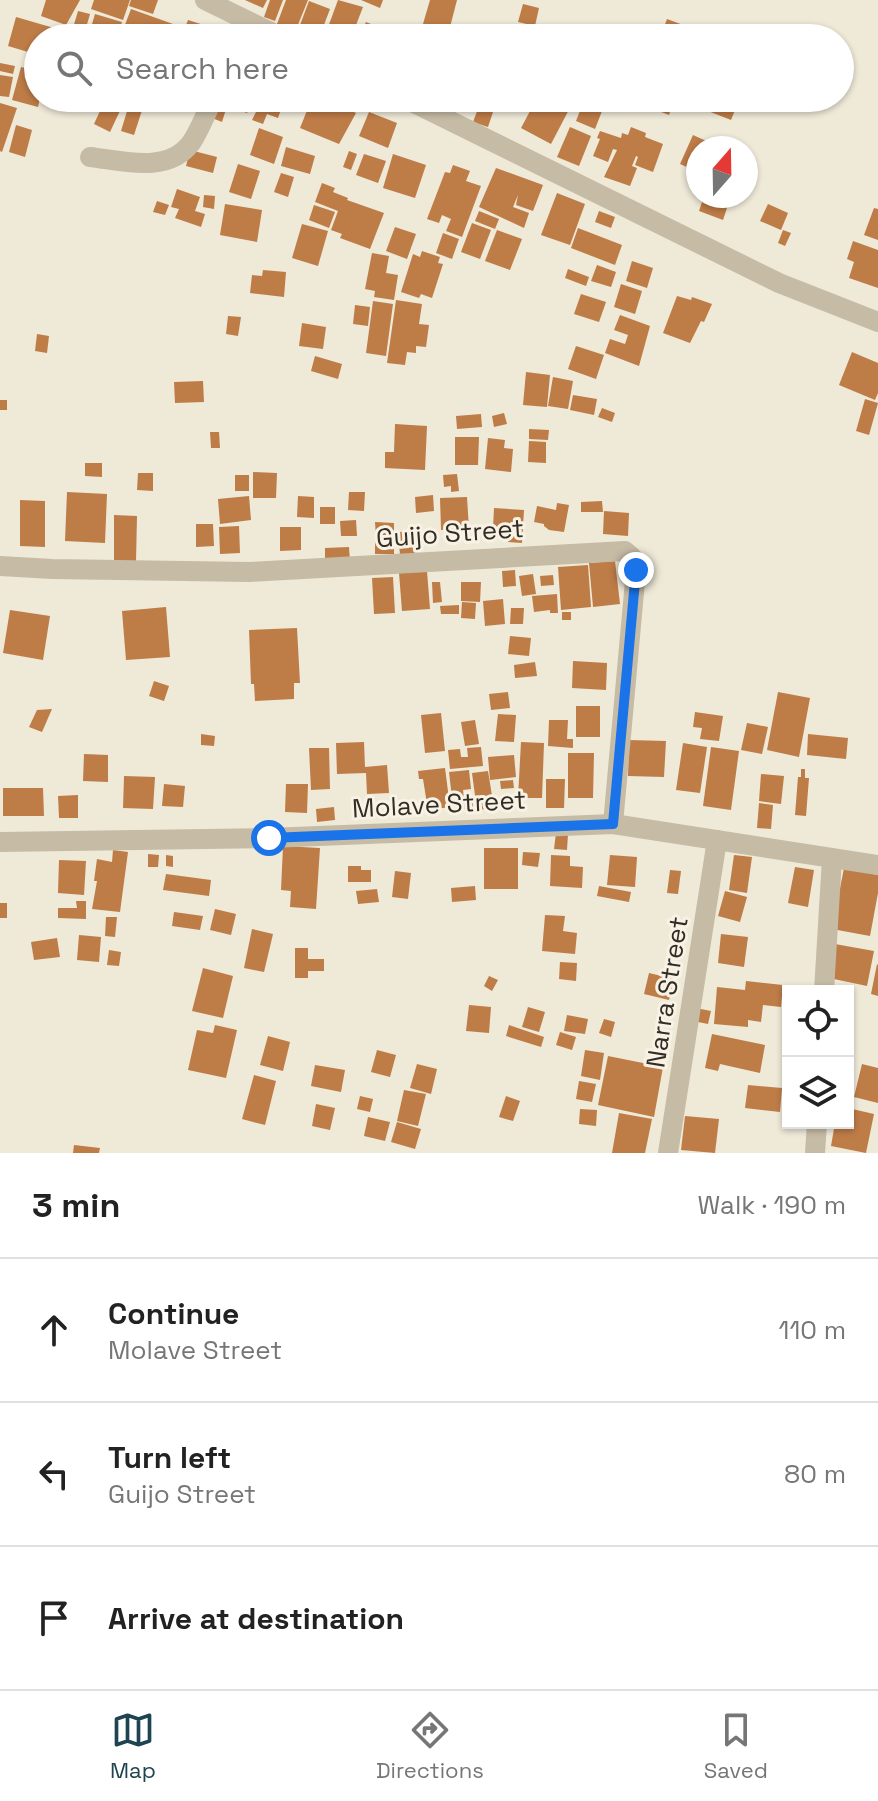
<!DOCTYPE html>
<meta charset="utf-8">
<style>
:root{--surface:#fff;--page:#f6f6f6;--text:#222;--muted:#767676;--line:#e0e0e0;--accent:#1e4351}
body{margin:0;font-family:"Space Grotesk",sans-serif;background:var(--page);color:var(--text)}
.controls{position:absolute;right:24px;bottom:24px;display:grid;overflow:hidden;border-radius:0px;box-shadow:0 2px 6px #0004}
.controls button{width:72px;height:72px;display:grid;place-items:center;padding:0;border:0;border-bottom:2px solid var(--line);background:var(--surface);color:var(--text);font:40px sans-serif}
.compass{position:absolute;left:686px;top:136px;width:72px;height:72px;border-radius:50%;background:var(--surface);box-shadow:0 2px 6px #0004;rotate:20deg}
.stop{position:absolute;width:24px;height:24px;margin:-18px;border:6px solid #1a73e8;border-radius:50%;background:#fff}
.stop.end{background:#1a73e8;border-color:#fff;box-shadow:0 2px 8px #0008}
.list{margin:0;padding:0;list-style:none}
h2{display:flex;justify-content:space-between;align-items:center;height:104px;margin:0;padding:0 32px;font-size:34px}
h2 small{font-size:26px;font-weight:400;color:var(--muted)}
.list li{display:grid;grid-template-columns:52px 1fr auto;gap:24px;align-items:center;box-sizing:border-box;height:144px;padding:0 32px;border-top:2px solid var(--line)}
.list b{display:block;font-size:30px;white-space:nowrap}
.list p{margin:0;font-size:26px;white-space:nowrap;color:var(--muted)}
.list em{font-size:26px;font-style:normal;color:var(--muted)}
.icon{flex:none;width:44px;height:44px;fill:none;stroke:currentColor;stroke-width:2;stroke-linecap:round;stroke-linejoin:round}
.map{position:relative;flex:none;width:878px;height:1153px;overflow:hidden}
.search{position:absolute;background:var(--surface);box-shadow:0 2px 6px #0004;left:24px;right:24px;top:24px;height:88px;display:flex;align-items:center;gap:20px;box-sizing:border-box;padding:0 28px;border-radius:44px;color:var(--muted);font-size:30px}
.sheet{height:536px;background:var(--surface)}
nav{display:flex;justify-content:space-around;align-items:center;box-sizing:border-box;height:112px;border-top:2px solid var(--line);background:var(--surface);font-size:22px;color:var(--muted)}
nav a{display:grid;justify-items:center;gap:4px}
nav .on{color:var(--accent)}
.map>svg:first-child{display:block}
.building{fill:#be7c47}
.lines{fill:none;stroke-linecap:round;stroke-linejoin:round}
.street{stroke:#c6bba5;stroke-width:20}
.route{stroke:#1a73e8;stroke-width:10}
.labels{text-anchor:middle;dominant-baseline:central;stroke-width:6;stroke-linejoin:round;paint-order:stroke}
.street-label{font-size:26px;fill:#322c26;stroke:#f7f2e4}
</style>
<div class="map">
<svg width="878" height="1153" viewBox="0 0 878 1153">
<rect width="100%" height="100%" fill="#efe9d8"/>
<!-- building -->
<g class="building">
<polygon points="46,0 80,0 66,25 41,16"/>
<polygon points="94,0 130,0 123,20 91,9"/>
<polygon points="131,0 158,0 153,14 129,6"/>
<polygon points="245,0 267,0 263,8"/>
<polygon points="270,0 283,0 275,21 264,17"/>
<polygon points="286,0 308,0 295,32 277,24"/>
<polygon points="338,0 363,7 351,38 324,38"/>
<polygon points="361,0 383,0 380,8"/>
<polygon points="430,0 457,0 449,31 423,24"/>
<polygon points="309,1 330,9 319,38 297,33"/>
<polygon points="523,4 539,8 535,26 518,22"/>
<polygon points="131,9 173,24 168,38 120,38"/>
<polygon points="78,11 90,14 83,38 70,38"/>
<polygon points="95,14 122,22 117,38 102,38 89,34"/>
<polygon points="16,17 54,28 51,38 38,38 38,55 8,46"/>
<polygon points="667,19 691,28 688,38 660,38"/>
<polygon points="188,20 210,27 206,38 181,38"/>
<polygon points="366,22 383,29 379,38 358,38"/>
<polygon points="415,24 441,35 440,38 409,38"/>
<polygon points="0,63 15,66 13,74 0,71"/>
<polygon points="21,67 38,71 40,98 38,107 12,100"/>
<polygon points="0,75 13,77 9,97 0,96"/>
<polygon points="106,98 126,98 110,132 94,124"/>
<polygon points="131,98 145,101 134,135 121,131"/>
<polygon points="219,98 235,98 251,104 247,113 227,106 222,122 212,118"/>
<polygon points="263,98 285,98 278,118 267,114 263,124 252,120"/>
<polygon points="312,98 338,98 346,101 344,107 356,113 339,144 300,128"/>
<polygon points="482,98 497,100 488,127 473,122"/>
<polygon points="537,98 574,100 551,144 521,128"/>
<polygon points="585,98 604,106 595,129 576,121"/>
<polygon points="646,98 675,98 669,115 643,105"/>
<polygon points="706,98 739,100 731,120 708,111 712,100"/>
<polygon points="0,103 17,108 2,152 0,151"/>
<polygon points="369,112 397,123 388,148 359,136"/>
<polygon points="16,125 32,130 25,157 9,152"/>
<polygon points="570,127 591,136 579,166 557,157"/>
<polygon points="631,127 646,133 645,137 663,144 653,172 635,165 638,157 636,156 632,166 637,168 630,186 604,177 617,150 613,149 608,162 593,156 600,139 597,138 600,131 621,138 622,133 628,135"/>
<polygon points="259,128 283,137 274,164 250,155"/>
<polygon points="693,135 722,148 698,148 698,172 680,164"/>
<polygon points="286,147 315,156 310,174 281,166"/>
<polygon points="190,150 217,157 213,173 186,166"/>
<polygon points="349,151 357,154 351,170 343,167"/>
<polygon points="364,154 386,161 378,183 356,175"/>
<polygon points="393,154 426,165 415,198 383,188"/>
<polygon points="238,164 260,171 251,199 229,192"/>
<polygon points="453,165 470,171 466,181 481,186 462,237 446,231 451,219 442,215 439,223 427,219 445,172 450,173"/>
<polygon points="496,168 543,185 533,211 516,205 518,195 513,207 529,213 524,228 479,207"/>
<polygon points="281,173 294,177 288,197 274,192"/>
<polygon points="322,183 335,188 333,192 348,198 347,200 384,213 370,249 340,238 342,234 331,230 338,211 315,202"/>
<polygon points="177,189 200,197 195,211 205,214 201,227 175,218 179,209 171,207"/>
<polygon points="557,193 585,204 570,245 541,235"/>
<polygon points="204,195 215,196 214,209 203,207"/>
<polygon points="713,196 733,196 730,203"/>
<polygon points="703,199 727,208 723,220 699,211"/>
<polygon points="157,201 169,205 165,215 153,212"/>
<polygon points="225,204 262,210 257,242 220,235"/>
<polygon points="768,204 788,213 781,230 760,221"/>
<polygon points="314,205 335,212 329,228 309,220"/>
<polygon points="874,208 878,209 878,240 864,235"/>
<polygon points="479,211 499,219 495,229 475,221"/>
<polygon points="599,211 615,217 611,228 595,222"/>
<polygon points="472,223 491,230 480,259 461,252"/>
<polygon points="302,224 328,231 318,266 292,258"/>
<polygon points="395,227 416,234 407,259 386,251"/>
<polygon points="578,228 622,245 615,265 571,248"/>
<polygon points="497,230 522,239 510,270 485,261"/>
<polygon points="783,230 791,233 785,246 778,243"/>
<polygon points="443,233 459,239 452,259 436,253"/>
<polygon points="853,241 878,250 878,288 849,278 854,262 847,259"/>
<polygon points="422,251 440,257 438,263 443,264 432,298 421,294 419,298 401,292 413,254 420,257"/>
<polygon points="372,253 389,256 386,273 398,275 394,300 374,297 375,291 365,289"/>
<polygon points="632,261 653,268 647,288 626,281"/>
<polygon points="597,265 616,272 611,287 591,281"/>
<polygon points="568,269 589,277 586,286 565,278"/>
<polygon points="263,270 286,272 284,297 250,293 252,275 262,276"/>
<polygon points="621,284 642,291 635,314 614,307"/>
<polygon points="581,294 606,302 599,322 574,314"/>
<polygon points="677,296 691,300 692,297 712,304 704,322 701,321 690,343 663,333"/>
<polygon points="396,300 422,304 419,324 429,325 426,347 416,346 416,353 407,352 405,365 387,363"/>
<polygon points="373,301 393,304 386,356 366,353"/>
<polygon points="355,305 370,307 368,326 353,324"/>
<polygon points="620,315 650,326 639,366 605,353 610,339 625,344 628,335 614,330"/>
<polygon points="228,316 241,317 238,336 226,334"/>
<polygon points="302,323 326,327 323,349 299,346"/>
<polygon points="37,334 49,336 47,353 35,351"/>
<polygon points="576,346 604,355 596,379 568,369"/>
<polygon points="852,352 878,363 878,393 875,400 839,385"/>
<polygon points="315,356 342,364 338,379 311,371"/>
<polygon points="526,372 550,375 547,407 523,405"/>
<polygon points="553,377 573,381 568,409 548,406"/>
<polygon points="203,381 204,402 175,403 174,382"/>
<polygon points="573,395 597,399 594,415 570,410"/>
<polygon points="865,399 878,403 869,435 856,431"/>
<rect x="0" y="400" width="7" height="10"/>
<polygon points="602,408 615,413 612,422 598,417"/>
<polygon points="504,413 507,424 494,427 492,416"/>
<polygon points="481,414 482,427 457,429 456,416"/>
<polygon points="395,424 427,426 425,470 385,468 385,452 394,452"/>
<polygon points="529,429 549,430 548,440 529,439"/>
<polygon points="210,432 219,432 220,448 211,448"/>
<polygon points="455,437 479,437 478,465 455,465"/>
<polygon points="488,438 505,440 504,448 513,449 511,472 485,469"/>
<polygon points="529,441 546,442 546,463 528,462"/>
<polygon points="85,463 102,463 102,477 85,476"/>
<polygon points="253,472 277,473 276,498 253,498"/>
<polygon points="138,473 153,473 153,491 137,490"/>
<polygon points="457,474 459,491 451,492 451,486 444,487 443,475"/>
<rect x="235" y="475" width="14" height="16"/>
<polygon points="67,492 107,494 105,543 65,541"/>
<polygon points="349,492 365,492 364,511 348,510"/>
<polygon points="433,495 434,511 416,513 415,497"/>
<polygon points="249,496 251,520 220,524 218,499"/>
<polygon points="298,496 314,497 314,518 297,517"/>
<polygon points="467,497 469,529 441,530 440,498"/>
<polygon points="20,500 45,501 45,547 20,546"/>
<polygon points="602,501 603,512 581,512 581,502"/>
<polygon points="557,503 569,505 564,532 549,530 544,526 544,524 534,522 537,506 556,510"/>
<rect x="320" y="507" width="15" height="17"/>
<polygon points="494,508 524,510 522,543 508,542 509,529 493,528"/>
<polygon points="604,511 629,513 628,536 603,534"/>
<polygon points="114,515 137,516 136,562 114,562"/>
<polygon points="356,520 357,536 341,536 340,521"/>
<polygon points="375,522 394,523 394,537 376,537"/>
<polygon points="196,524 213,524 214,546 196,547"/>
<polygon points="239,526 240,553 220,554 219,527"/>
<polygon points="280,527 301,527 301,550 280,551"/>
<polygon points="417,531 419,554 400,555 398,532"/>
<rect x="375" y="542" width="19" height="12"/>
<polygon points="349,547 350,562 325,563 325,548"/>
<polygon points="615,561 620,604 593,607 589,563"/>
<polygon points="588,565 591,607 561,610 558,567"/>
<polygon points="515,570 516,586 503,587 502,571"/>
<polygon points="427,571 430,609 402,611 399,573"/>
<polygon points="533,574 536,594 522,596 519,576"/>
<polygon points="553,575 554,585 541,586 540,576"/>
<polygon points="393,577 395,613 374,614 372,578"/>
<polygon points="432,582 440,582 442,602 433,603"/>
<polygon points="461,582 481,582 480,602 461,601"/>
<polygon points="557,594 558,613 550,613 550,610 534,612 532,596"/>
<polygon points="503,599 505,624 485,626 483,601"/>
<polygon points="462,602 476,603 475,619 461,618"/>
<polygon points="459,605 459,614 441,614 440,606"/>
<polygon points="166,607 170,657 126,660 122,611"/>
<polygon points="511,608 524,608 523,624 510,624"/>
<polygon points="10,610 50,616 43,660 3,653"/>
<rect x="562" y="612" width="9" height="8"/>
<polygon points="297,628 300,683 294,683 294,699 255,701 254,684 251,684 249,630"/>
<polygon points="510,636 531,638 529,656 508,654"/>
<polygon points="573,661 607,663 606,690 572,688"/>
<polygon points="535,662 537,676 515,678 514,665"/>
<polygon points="154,681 169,686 164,701 149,696"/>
<polygon points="508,692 510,708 491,710 489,694"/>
<polygon points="778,692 810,698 799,757 767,750"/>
<rect x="576" y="706" width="24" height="31"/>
<polygon points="52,709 42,732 29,727 37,710"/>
<polygon points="695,712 723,716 719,741 700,739 702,728 693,727"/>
<polygon points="441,713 445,751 425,753 421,715"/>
<polygon points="498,714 516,715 514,742 495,741"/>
<polygon points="475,720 479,744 465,746 461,722"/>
<polygon points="549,720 568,720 567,739 573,739 573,748 548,746"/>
<polygon points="747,723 768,727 762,754 741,750"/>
<polygon points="201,734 215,736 214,746 201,745"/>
<polygon points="808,734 848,738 846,759 807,755"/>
<polygon points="629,740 666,741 664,777 628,776"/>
<polygon points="364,742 365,767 387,765 389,793 367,794 366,773 337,774 336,743"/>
<polygon points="521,742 544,743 542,798 518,798"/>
<polygon points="683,743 707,747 700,793 676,790"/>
<polygon points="481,747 483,766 450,769 448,750 460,749 461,757 468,757 467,748"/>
<polygon points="711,747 739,751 731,810 703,806"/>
<polygon points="309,748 329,748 330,789 311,790"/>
<polygon points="568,753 594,753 593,798 568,798"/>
<polygon points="84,754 108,755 108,782 83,781"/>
<polygon points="514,755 516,777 490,780 488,757"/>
<polygon points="445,768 450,807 428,810 423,779 419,779 418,771"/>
<polygon points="801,769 805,769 805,778 809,778 806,816 795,815 798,777 801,777"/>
<polygon points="469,770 471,789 463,790 464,797 452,798 449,772"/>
<polygon points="488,771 494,808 477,810 472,773"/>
<polygon points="761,774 784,776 781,804 759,801"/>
<polygon points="124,776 155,777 153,809 123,808"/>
<polygon points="546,779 565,779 564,808 546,808"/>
<polygon points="513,780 514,788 501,789 500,781"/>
<polygon points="164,784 185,786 183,807 162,806"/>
<polygon points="286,784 308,784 307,813 285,812"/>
<polygon points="3,788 43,788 44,816 3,816"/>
<polygon points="78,795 78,818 59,818 58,796"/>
<rect x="459" y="799" width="14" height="10"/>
<polygon points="759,803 773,805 771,829 757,828"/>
<polygon points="334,807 335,820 317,822 316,809"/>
<polygon points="556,833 568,834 567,850 554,849"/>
<polygon points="283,846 320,848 316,909 290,907 291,891 281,890"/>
<rect x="484" y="848" width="34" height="41"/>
<polygon points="113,850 128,852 120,912 92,909 97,881 94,881 97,859 112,862"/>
<polygon points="523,852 540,853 538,867 522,865"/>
<polygon points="148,854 159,855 158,867 148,867"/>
<polygon points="166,855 173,856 173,867 166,866"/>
<polygon points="551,855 570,856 570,866 583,867 582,888 550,886"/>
<polygon points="610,855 637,857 635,887 607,885"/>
<polygon points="734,855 752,857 747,893 729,890"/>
<polygon points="59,860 86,861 84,895 58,893"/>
<polygon points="348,866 361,866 361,870 371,870 371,882 348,882"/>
<polygon points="795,867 814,870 808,907 788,903"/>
<polygon points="844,868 878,875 878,893 870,936 832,929"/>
<polygon points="670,870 681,871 678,894 667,893"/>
<polygon points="395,871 411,873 408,899 392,897"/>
<polygon points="166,874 211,880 209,896 163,890"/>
<polygon points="475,886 476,900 452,902 451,888"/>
<polygon points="599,886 631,892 629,902 597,896"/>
<polygon points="377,889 379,902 358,904 356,891"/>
<polygon points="725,891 747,897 740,922 718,916"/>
<polygon points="76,901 86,901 86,919 58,918 58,908 77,908"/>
<rect x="0" y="903" width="7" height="15"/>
<polygon points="215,909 236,914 231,935 210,930"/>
<polygon points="174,912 203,916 200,930 172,926"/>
<polygon points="545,915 565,916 563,931 577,933 575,954 542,951"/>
<polygon points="106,917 117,917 115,937 105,936"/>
<polygon points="252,929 273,934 264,972 244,968"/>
<polygon points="721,934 748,937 744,967 718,963"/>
<polygon points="79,935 101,937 99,962 77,960"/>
<polygon points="57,938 60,957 34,960 31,942"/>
<polygon points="835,944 874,951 867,986 829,978"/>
<polygon points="295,948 308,948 308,959 324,959 324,971 308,971 308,978 295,978"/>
<polygon points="109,950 121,952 119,966 107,965"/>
<polygon points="560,962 577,963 576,981 559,979"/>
<polygon points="877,964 878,965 878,996 871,994"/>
<polygon points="203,968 233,976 223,1018 192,1011"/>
<polygon points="649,973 674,979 669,1000 644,994"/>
<polygon points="489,976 498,980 492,991 484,986"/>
<polygon points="746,981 783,985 781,1007 763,1005 761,1022 748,1020 748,1027 714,1024 717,987 745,990"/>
<polygon points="469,1005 491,1007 489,1033 466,1031"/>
<polygon points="528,1007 545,1012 539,1032 522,1027"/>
<polygon points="696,1008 711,1011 708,1024 693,1021"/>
<polygon points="567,1015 588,1019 585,1034 564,1031"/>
<polygon points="604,1019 615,1022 611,1037 599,1033"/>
<polygon points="215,1025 237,1030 226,1078 188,1070 197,1030 213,1033"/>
<polygon points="509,1025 544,1037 541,1047 506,1036"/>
<polygon points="560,1032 576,1037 572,1050 556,1045"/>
<polygon points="712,1034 765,1045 760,1073 720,1064 718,1071 705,1068"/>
<polygon points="268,1036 290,1042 283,1071 260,1065"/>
<polygon points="377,1050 396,1055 390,1077 371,1072"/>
<polygon points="585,1050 604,1053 600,1080 581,1076"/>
<polygon points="608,1056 663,1067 654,1117 598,1105"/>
<polygon points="417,1064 437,1069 431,1094 410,1088"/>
<polygon points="862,1064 878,1068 878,1103 854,1097"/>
<polygon points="315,1065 345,1070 341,1092 311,1086"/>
<polygon points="254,1075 276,1081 265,1125 242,1119"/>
<polygon points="579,1081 596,1084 592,1102 576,1099"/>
<polygon points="748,1085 782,1088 780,1112 745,1108"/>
<polygon points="404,1090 426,1094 418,1126 397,1121"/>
<polygon points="360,1096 373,1099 370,1112 357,1109"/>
<polygon points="506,1096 520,1101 513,1121 499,1117"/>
<polygon points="316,1104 335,1108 330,1130 312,1126"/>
<polygon points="848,1108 874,1114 866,1153 831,1146 835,1123 848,1123"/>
<polygon points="580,1109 597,1110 596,1126 579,1124"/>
<polygon points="619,1113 652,1119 645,1153 612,1153"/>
<polygon points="685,1116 719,1119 715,1153 681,1150"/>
<polygon points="368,1117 390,1122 385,1141 364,1136"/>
<polygon points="397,1122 421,1129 415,1149 391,1142"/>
<polygon points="74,1145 100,1148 99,1153 73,1153"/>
</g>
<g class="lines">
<!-- street -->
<g class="street">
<polyline points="205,0 283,38"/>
<polyline points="404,98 779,283 878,322"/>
<path d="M 90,157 C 123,161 168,174 191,143 C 200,130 206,112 214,98"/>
<polyline points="0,566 52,569 249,572 625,551 632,557 636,570 613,824"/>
<polyline points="0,842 269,838 613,824 878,865"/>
<polyline points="824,991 832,858"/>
<polyline points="668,1153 717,840"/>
<polyline points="815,1153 817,1123"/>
</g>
</g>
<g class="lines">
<!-- route -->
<polyline class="route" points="269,838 613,824 636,570"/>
</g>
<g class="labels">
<!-- street labels -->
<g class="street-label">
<text transform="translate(450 533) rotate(-4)">Guijo Street</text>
<text transform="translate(439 804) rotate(-3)">Molave Street</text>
<text transform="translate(667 992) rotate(-81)">Narra Street</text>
</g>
</g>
</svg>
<div class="controls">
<button><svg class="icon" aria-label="locate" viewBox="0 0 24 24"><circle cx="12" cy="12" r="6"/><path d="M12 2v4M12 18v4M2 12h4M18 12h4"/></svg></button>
<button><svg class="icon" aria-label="layers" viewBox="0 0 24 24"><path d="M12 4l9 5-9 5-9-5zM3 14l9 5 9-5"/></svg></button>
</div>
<svg class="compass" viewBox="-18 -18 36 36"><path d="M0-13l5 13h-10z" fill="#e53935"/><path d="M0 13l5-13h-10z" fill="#767676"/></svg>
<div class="stop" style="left:269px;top:838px"></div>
<div class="stop end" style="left:636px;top:570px"></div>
<div class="search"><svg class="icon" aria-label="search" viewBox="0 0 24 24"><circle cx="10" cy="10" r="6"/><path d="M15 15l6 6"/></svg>Search here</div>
</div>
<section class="sheet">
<h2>3 min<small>Walk · 190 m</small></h2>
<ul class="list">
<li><svg class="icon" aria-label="ahead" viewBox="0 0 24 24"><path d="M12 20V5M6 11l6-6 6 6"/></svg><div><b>Continue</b><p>Molave Street</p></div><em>110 m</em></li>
<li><svg class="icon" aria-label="left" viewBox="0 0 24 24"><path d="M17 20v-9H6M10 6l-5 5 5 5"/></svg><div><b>Turn left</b><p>Guijo Street</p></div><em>80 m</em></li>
<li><svg class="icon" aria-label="arrive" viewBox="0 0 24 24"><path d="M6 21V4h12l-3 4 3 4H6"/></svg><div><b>Arrive at destination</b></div></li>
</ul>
</section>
<nav>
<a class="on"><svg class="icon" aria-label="map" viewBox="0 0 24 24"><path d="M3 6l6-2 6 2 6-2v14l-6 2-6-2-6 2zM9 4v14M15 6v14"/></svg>Map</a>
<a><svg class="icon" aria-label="directions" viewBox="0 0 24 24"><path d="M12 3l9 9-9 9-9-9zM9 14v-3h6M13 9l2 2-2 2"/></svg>Directions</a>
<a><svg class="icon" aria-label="saved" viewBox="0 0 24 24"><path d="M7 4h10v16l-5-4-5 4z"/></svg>Saved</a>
</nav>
